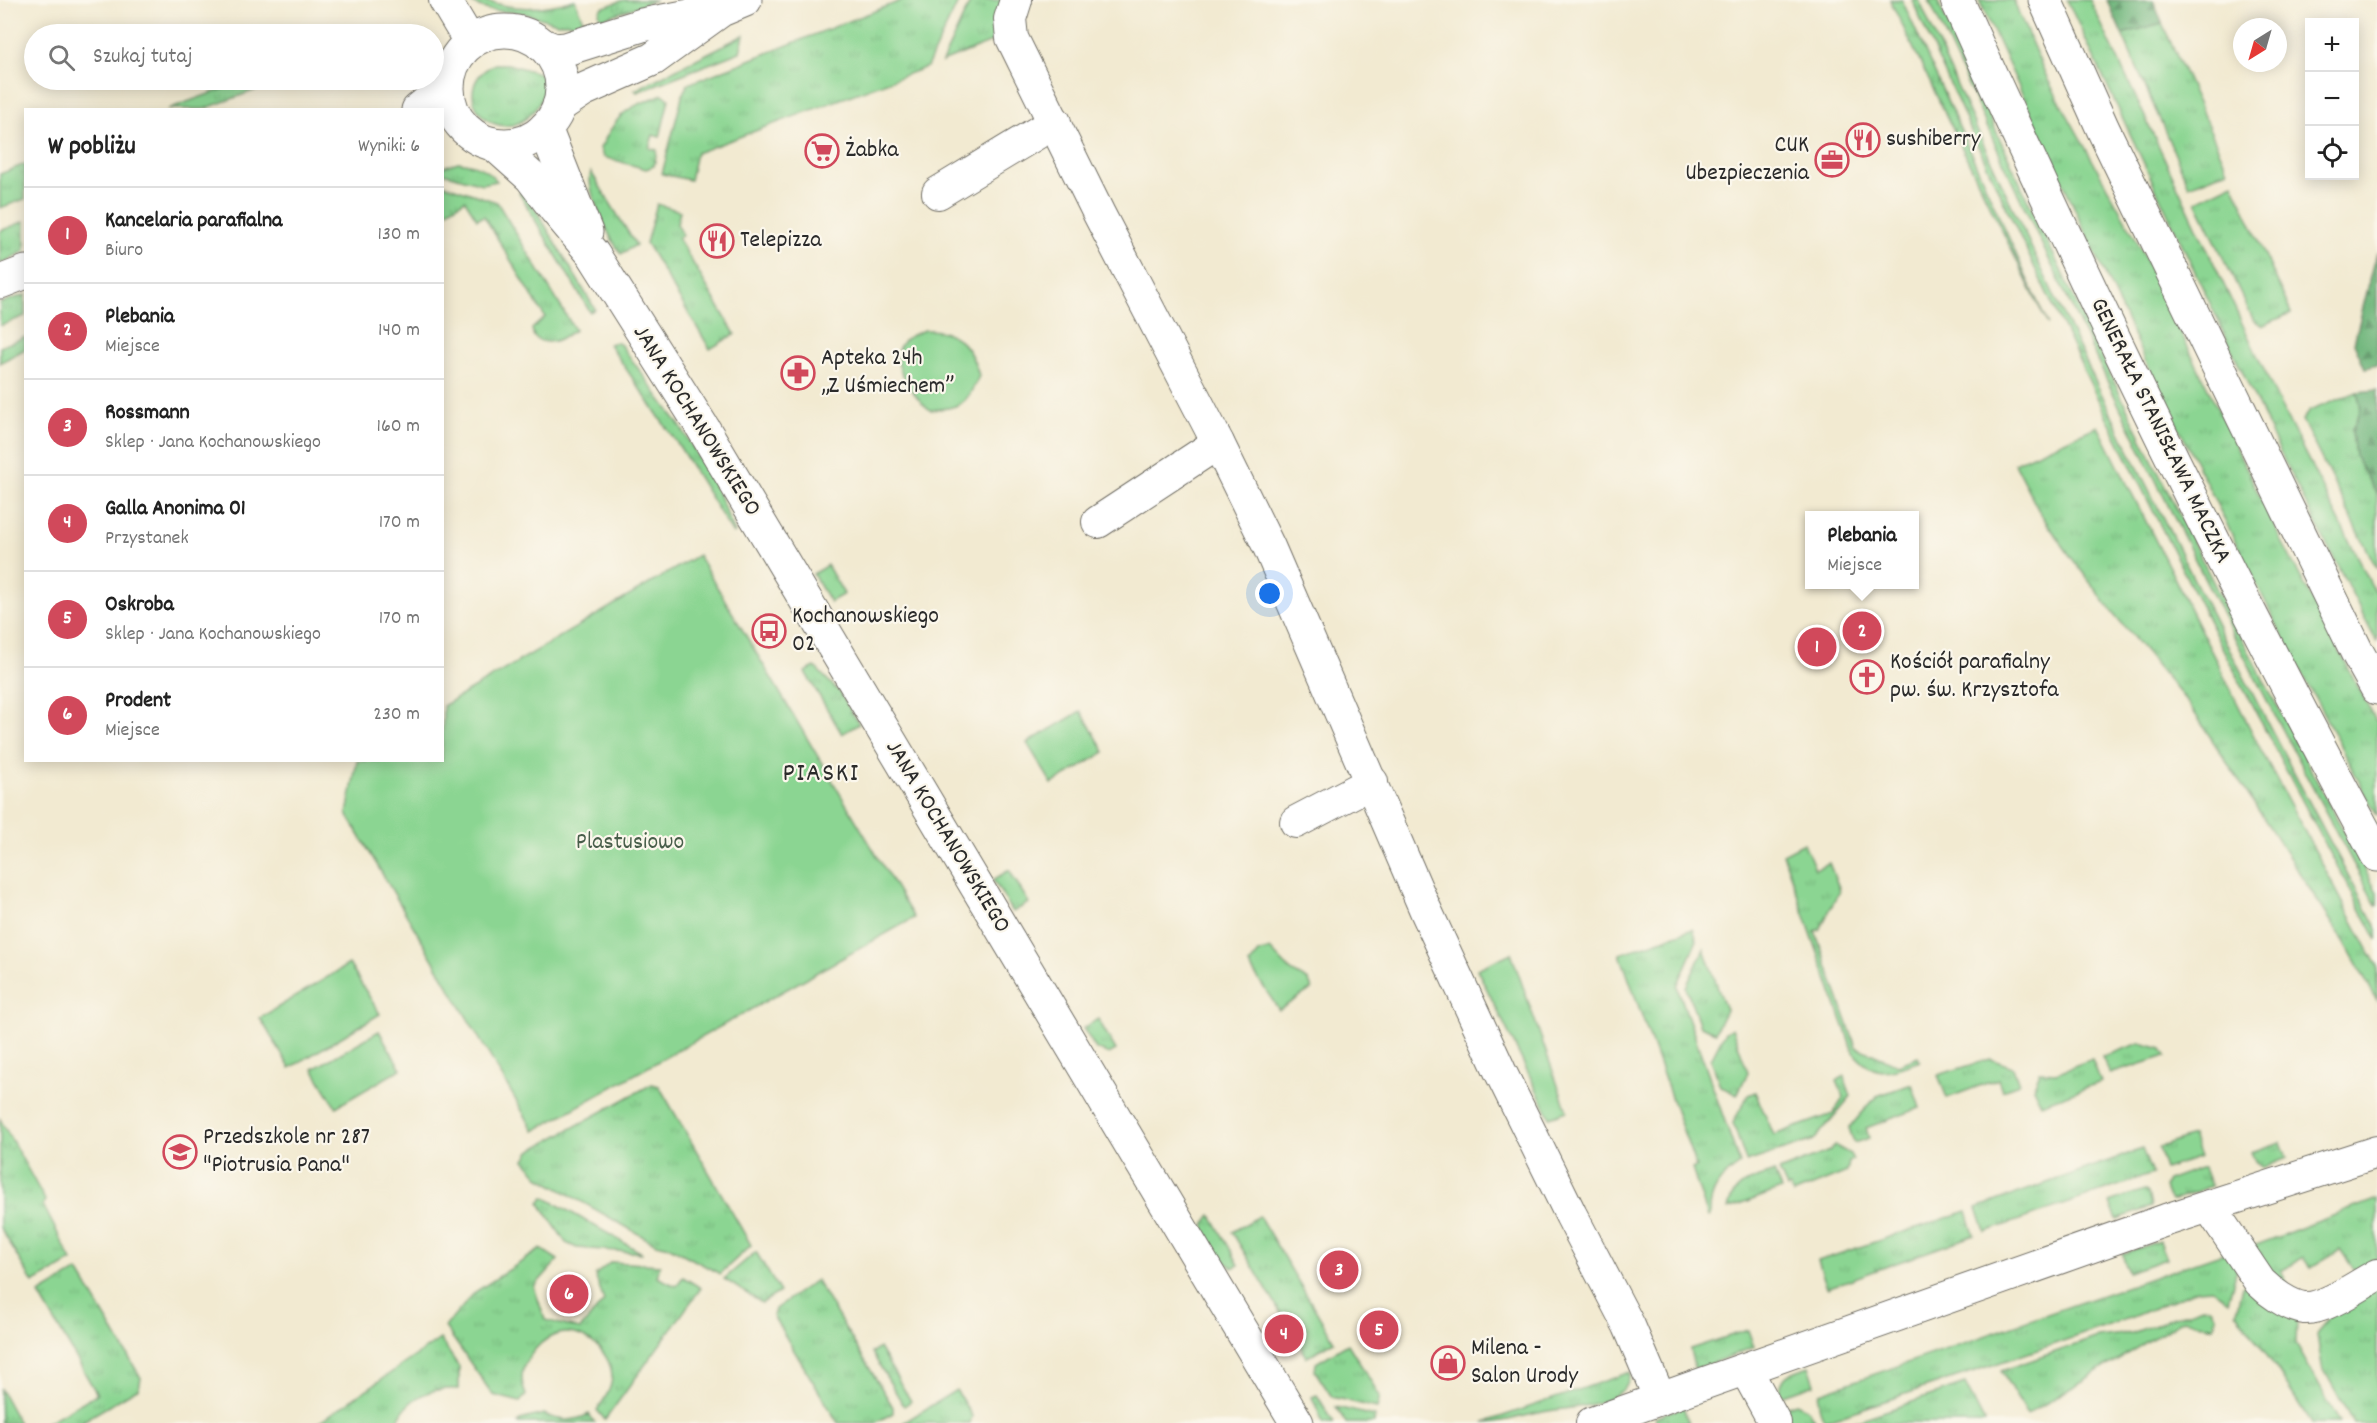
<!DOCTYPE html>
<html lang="pl">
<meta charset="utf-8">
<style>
:root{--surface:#fff;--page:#f2f2f2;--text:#222;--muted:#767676;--line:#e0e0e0;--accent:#d1495b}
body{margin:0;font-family:Dekko,sans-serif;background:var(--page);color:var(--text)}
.controls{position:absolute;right:18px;top:18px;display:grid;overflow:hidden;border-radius:0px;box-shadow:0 3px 15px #0003}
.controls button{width:54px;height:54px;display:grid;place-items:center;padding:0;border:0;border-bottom:2px solid var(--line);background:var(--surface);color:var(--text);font:30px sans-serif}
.compass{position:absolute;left:2233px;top:18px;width:54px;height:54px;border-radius:50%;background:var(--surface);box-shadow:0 3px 15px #0003;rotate:217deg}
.you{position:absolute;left:1270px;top:594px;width:21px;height:21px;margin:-15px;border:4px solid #fff;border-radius:50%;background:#1a73e8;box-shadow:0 0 0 9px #1a73e833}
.badge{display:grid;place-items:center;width:39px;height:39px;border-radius:50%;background:var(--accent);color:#fff;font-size:20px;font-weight:700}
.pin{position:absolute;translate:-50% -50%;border:3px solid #fff;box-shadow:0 2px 6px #0006}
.popup{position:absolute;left:1805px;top:511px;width:114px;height:78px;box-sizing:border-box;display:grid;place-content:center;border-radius:0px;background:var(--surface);filter:drop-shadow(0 2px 4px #0005);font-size:20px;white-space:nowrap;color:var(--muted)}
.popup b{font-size:22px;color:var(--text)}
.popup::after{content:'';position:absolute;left:50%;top:100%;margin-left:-12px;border:12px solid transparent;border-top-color:var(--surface)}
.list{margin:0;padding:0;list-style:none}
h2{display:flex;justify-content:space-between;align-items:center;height:78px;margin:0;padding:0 24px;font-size:26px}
h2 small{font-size:20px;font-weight:400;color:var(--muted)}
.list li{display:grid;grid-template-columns:39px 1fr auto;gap:18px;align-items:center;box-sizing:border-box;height:96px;padding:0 24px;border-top:2px solid var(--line)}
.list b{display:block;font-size:22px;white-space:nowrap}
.list p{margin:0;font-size:20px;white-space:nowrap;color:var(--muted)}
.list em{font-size:20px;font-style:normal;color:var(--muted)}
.icon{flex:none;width:33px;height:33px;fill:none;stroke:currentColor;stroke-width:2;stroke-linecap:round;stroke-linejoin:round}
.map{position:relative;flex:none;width:2377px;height:1423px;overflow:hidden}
.search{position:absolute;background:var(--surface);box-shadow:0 3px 15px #0003;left:24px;top:24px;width:420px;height:66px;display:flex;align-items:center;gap:15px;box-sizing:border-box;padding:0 21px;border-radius:33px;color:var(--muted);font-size:22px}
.panel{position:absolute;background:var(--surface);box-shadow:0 3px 15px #0003;left:24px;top:108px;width:420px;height:654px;border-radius:0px}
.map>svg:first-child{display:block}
.grass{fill:url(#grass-tufts);stroke:#5b805e;stroke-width:1.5}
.forest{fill:url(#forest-firs);stroke:#4e7054;stroke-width:1.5}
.green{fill:#8bd592;stroke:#5b805e;stroke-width:1.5}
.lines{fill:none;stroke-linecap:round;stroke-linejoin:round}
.minor-casing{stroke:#716e65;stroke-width:34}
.tertiary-casing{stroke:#716e65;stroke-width:35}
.secondary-casing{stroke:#716e65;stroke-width:35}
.minor{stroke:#fff;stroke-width:32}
.tertiary{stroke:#fff;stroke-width:33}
.secondary{stroke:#fff;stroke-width:33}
.labels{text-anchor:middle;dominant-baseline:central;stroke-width:4.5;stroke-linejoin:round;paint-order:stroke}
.poi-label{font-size:24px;fill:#2b2b2b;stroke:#fbf7ec;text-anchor:start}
.street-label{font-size:24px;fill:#2b2b2b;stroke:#fbf7ec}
.park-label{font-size:24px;fill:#485e4a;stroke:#fbf7ec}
.quarter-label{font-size:27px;letter-spacing:1.5px;fill:#2b2b2b;stroke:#fbf7ec}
</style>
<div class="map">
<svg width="2377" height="1423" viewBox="0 0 2377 1423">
<defs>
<pattern id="grass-tufts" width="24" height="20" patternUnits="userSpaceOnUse" patternTransform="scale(1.5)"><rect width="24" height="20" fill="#8bd592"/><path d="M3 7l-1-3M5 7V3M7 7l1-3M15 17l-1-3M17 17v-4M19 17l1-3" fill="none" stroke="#78b77e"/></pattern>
<pattern id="forest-firs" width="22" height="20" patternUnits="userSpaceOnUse" patternTransform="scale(1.5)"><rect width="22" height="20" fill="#70b67c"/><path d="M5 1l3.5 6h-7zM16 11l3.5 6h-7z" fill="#5c9466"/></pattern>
</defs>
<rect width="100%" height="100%" fill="#fbf7ec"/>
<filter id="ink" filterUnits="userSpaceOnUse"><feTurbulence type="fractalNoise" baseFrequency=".0167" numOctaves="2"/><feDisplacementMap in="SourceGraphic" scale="12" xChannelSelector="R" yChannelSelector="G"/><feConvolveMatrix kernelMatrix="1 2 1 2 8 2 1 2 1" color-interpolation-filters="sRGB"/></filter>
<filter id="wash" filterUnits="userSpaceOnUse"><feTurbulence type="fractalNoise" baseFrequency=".008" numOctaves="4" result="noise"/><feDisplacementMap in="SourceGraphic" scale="24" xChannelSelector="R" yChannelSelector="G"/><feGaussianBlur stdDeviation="1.35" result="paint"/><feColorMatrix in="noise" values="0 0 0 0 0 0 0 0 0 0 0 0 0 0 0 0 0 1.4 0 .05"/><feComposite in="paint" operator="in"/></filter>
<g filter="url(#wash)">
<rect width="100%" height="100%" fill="#f2ead1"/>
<!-- grass -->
<g class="grass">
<path d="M 469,0 C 483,0 494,3 507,6 C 531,10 552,7 575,0 L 584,23 L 557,23 L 523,13 L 489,10 L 479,7 Z"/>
<polygon points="624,0 656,0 601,19 599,13 601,8"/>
<polygon points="903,0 959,0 927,67 696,153 690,180 662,174 683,93 688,84"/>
<polygon points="971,0 1003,0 999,39 942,62"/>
<polygon points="1890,0 1902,0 2048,325"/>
<path d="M 1912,0 L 1919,0 C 2057,316 2213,625 2377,929 L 2377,940 C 2210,633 2054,320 1912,0 Z"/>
<path d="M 1929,0 L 1937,0 C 2072,303 2217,602 2377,892 L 2377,907 C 2215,611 2068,307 1929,0 Z"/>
<polygon points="1979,0 2013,0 2048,80 2135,237 2278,534 2377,723 2377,816 2278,627 2137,344"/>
<polygon points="2067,0 2090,0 2280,404 2377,596 2377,642 2289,471"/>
<polygon points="2162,23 2228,170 2189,186 2122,34"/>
<polygon points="744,35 740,52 637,92 635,90"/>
<path d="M 495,64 L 508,64 L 542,74 C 546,84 544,96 538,105 C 501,160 440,91 495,64 Z"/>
<polygon points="247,80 283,80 204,109 168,109"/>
<path d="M 663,94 L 669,99 L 660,137 L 653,135 L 649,148 L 657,150 L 654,166 L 646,169 L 603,157 L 600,148 C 622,109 622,111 663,94 Z"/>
<path d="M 458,162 C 474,164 486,168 497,181 L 482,184 L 443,173 L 443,167 Z"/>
<polygon points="25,164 25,199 0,208 0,174"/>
<path d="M 591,172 L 636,245 L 621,254 C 610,238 585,191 591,172 Z"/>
<polygon points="2233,183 2291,313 2262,326 2253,319 2196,201"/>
<path d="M 443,184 L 497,202 L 575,330 C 561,339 549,348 534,337 L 532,329 L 545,317 L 484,216 L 477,219 L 465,200 L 443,214 Z"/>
<polygon points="524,190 595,309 590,312 519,193"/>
<polygon points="657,204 680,211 677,224 683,235 678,238 735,334 710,349 646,243"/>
<polygon points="25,221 25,251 0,264 0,231"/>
<polygon points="25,295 25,316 0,326 0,303"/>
<polygon points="25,337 25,349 0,363 0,347"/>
<polygon points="616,342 621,345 680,426 713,481 735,533 733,534 681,449 609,344"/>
<polygon points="2357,392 2361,409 2352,431 2355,456 2377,495 2377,569 2302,420 2309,411"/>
<polygon points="2098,426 2262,752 2377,966 2377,1000 2344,941 2188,703 2110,609 2071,557 2040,513 2014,463"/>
<polygon points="827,565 844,594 830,602 813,574"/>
<polygon points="815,667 840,693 859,724 842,734 805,672"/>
<path d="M 1804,843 L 1815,869 L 1829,863 L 1840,890 L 1820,929 L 1815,931 L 1856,1047 L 1898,1065 L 1918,1057 L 1920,1061 C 1892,1071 1875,1080 1853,1052 L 1783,854 Z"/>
<polygon points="1009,870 1029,903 1013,912 993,880"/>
<path d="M 1693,929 L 1697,940 L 1677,986 L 1740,1164 C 1720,1178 1709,1191 1710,1216 L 1708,1217 L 1692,1169 L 1696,1167 L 1620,954 Z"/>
<polygon points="1704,949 1726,1010 1715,1032 1700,1026 1686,987"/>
<polygon points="1098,1019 1116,1050 1109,1054 1096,1049 1083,1028"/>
<polygon points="1732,1028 1748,1072 1737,1095 1720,1086 1711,1059 1725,1032"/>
<polygon points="2140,1043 2162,1049 2166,1056 2110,1074 2102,1057"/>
<polygon points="1990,1059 2013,1067 2019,1084 2002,1090 1998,1079 1947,1098 1938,1075"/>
<polygon points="2092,1059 2101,1082 2041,1104 2033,1088 2040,1072 2056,1073"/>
<polygon points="1844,1076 1851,1096 1814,1140 1746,1162 1733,1123 1748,1095 1755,1092 1774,1135 1833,1114 1844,1097 1837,1081"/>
<polygon points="652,1084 659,1086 751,1245 720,1274 670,1247 656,1244 540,1178 525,1160 530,1151"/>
<polygon points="1912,1084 1920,1108 1866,1128 1869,1138 1854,1143 1849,1128 1877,1096"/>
<polygon points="0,1119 45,1200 43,1205 72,1261 33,1283 0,1227"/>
<polygon points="2192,1136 2200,1157 2165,1169 2158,1148"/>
<polygon points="2281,1142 2287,1158 2263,1168 2256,1163 2251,1152"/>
<polygon points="1834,1145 1850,1154 1853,1160 1849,1162 1847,1172 1793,1194 1790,1187 1787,1188 1779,1171 1830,1151"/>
<polygon points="2142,1149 2152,1174 1985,1232 1977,1208"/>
<polygon points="2200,1168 2204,1168 2211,1186 2171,1201 2164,1188 2167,1180"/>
<path d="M 1774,1172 L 1781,1189 L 1728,1209 C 1732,1183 1753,1180 1774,1172 Z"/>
<polygon points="2144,1190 2148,1193 2151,1207 2117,1219 2109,1202"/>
<polygon points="544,1197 642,1253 643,1253 577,1248 566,1243 539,1202"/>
<polygon points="2377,1199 2377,1258 2355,1271 2340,1249 2311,1268 2303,1258 2281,1271 2290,1289 2280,1288 2251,1247"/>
<polygon points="1967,1211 1974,1235 1827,1288 1818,1261"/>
<path d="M 1211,1215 L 1239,1265 L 1232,1268 C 1219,1254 1193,1234 1211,1215 Z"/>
<polygon points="1259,1216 1334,1341 1307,1357 1232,1232"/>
<polygon points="2159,1241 2166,1259 2128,1272 2122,1254"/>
<path d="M 541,1249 L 558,1260 L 534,1287 L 545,1320 L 580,1329 L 604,1301 L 595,1275 L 611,1262 L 660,1265 L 657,1277 L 676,1286 L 683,1277 L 701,1288 L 605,1420 L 597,1410 C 604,1400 612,1389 612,1376 C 611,1350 580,1326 555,1335 C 544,1339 536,1347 530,1356 C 520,1368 520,1381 526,1395 L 520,1402 L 493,1395 L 445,1327 L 475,1292 Z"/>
<polygon points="756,1252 780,1292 762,1303 724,1279"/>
<path d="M 2223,1253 L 2238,1265 L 2228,1301 L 2212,1289 L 2197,1290 L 2132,1317 L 2040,1349 L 1825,1421 C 1820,1412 1816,1402 1820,1393 Z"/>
<polygon points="78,1271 141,1378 139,1388 80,1423 46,1423 97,1394 39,1294"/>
<polygon points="816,1280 893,1407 893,1413 875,1423 838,1423 773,1316 775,1309"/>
<polygon points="2248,1283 2297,1317 2296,1344 2340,1423 2311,1423 2276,1368 2236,1312 2242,1286"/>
<polygon points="2377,1284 2377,1423 2353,1423 2322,1366 2317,1335 2333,1310"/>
<polygon points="2202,1307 2211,1308 2216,1316 2214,1327 2184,1319 2027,1415 2001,1371 2098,1337 2132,1333"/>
<polygon points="1748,1330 1754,1347 1697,1369 1694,1367 1690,1349"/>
<path d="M 440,1339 L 459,1367 L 459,1389 C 433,1387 407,1396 397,1423 L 318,1423 Z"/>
<polygon points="1348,1344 1380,1396 1377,1408 1332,1397 1315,1371 1316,1363"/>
<polygon points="879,1348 911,1401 904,1406 872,1353"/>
<path d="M 1809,1366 L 1815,1384 L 1778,1397 C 1782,1374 1787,1374 1809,1366 Z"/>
<path d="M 1630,1372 C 1629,1380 1627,1388 1620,1392 C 1597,1409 1565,1407 1538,1413 C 1518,1417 1504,1423 1483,1423 Z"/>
<polygon points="1965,1384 1985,1423 1850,1423"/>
<polygon points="0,1388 19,1423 1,1423"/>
<polygon points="956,1390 972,1416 970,1423 903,1423"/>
<polygon points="1317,1395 1334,1423 1323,1423 1312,1397"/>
<polygon points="1796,1403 1807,1408 1816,1423 1791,1423 1782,1408"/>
<polygon points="1336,1407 1375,1416 1374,1423 1346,1423"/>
<polygon points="1683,1407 1689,1423 1657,1423 1655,1417"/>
<path d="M 544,1414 C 561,1422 573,1422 589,1414 L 595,1423 L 518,1423 L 520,1420 Z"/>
</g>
<!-- forest -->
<g class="forest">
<polygon points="2107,0 2153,0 2162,23 2122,34"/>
<polygon points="2377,252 2377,365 2365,368 2354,343"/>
<polygon points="2377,390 2377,495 2355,456 2352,431 2361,409 2357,392"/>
</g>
<!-- green -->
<g class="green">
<path d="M 924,330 C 957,329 971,346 979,376 C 965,406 962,407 930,410 C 916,399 889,364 900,346 C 905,337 915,334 924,330 Z"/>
<polygon points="698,555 914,918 534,1131 347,814 357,761 442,760 443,706"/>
<polygon points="1081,711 1105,752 1052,784 1027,743"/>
<polygon points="1270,949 1291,971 1309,981 1312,989 1279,1010 1249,965 1259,953"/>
<polygon points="1511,953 1567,1111 1550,1117 1477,969"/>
<polygon points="349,964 380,1014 290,1068 260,1018"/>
<polygon points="379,1031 401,1069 336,1107 313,1069"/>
</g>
</g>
<g filter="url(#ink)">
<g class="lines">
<defs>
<g id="minor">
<polyline points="445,0 470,42"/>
<polyline points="1016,0 1010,19 1012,38 1099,214 1218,443 1269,547 1426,911 1500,1071 1571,1215 1629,1326 1660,1399"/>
<polyline points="938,193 1055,122"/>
<polyline points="1098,522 1218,443"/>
<polyline points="1296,822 1372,782"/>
<path d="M 2209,1206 L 2260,1282 C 2270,1292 2289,1306 2304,1308 C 2324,1310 2359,1285 2377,1275"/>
<polyline points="1746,1370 1775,1423"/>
<polyline points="1592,1423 2166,1220 2377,1152"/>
</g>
<g id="tertiary">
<circle cx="505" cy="88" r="57"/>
<polyline points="542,45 555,50 566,49 642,25 711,12"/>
<polyline points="559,106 583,90 653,59 721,10 745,0"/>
<polyline points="418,110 434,97 449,73"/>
<polyline points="545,128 586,232"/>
<polyline points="494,144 531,177 556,210 593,254 703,428 1297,1423"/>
<polyline points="0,282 26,272"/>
</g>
<g id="secondary">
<path d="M 1957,0 C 2087,290 2226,576 2377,855"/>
<polyline points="2045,0 2103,129 2357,652 2377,688"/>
</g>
</defs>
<!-- minor casing -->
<use href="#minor" class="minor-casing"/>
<!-- tertiary casing -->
<use href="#tertiary" class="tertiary-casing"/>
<!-- secondary casing -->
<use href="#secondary" class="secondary-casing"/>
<!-- minor -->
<use href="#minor" class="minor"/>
<!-- tertiary -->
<use href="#tertiary" class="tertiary"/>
<!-- secondary -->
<use href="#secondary" class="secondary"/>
</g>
</g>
<!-- icons -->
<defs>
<symbol id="restaurant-ring" viewBox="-11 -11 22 22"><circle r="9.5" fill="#fbf7ec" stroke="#d1495b" stroke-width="1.5"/><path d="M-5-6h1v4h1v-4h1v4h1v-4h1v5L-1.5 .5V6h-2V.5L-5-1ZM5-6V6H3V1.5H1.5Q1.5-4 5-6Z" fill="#d1495b"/></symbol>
<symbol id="supermarket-ring" viewBox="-11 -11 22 22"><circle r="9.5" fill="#fbf7ec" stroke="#d1495b" stroke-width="1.5"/><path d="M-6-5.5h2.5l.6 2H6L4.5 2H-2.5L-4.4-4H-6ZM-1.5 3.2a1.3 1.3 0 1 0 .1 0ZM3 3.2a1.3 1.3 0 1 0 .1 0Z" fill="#d1495b"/></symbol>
<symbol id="office-ring" viewBox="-11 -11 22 22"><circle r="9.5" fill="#fbf7ec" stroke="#d1495b" stroke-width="1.5"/><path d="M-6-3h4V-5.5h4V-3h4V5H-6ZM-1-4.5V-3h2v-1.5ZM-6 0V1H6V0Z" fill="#d1495b"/></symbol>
<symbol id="pharmacy-ring" viewBox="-11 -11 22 22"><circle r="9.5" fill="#fbf7ec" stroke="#d1495b" stroke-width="1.5"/><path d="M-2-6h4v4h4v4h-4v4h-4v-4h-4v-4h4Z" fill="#d1495b"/></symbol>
<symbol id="bus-ring" viewBox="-11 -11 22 22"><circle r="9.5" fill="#fbf7ec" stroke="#d1495b" stroke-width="1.5"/><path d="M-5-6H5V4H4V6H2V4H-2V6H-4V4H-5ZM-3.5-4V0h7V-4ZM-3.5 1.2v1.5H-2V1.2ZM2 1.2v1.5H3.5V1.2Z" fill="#d1495b"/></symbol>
<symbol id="church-ring" viewBox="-11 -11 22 22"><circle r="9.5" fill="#fbf7ec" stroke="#d1495b" stroke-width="1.5"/><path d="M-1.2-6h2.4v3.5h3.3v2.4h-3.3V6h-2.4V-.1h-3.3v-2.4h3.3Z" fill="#d1495b"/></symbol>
<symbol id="school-ring" viewBox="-11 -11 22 22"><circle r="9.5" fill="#fbf7ec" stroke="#d1495b" stroke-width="1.5"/><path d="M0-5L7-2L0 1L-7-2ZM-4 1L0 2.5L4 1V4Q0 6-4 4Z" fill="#d1495b"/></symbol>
<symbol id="shop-ring" viewBox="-11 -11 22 22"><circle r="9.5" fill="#fbf7ec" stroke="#d1495b" stroke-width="1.5"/><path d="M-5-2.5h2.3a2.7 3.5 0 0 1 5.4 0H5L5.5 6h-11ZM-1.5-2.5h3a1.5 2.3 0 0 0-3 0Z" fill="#d1495b"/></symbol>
</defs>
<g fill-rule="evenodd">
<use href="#restaurant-ring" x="1844" y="121" width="38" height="38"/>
<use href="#supermarket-ring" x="803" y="132" width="38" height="38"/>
<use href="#office-ring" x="1813" y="141" width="38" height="38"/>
<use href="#restaurant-ring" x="698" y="222" width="38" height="38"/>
<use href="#pharmacy-ring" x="779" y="354" width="38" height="38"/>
<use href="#bus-ring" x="750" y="612" width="38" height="38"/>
<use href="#church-ring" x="1848" y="658" width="38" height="38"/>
<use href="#school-ring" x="161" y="1133" width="38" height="38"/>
<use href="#shop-ring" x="1429" y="1344" width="38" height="38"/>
</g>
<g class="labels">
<!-- poi labels -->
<g class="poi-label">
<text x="1886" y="140">sushiberry</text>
<text x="1809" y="146" text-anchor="end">CUK<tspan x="1809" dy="28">Ubezpieczenia</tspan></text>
<text x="845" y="151">Żabka</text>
<text x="740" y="241">Telepizza</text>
<text x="821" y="359">Apteka 24h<tspan x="821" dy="28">„Z Uśmiechem”</tspan></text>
<text x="792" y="617">Kochanowskiego<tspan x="792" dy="28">02</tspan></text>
<text x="1890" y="663">Kościół parafialny<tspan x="1890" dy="28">pw. św. Krzysztofa</tspan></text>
<text x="203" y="1138">Przedszkole nr 287<tspan x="203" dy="28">"Piotrusia Pana"</tspan></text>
<text x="1471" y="1349">Milena -<tspan x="1471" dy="28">Salon Urody</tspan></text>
</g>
<!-- street labels -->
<g class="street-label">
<text transform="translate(696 421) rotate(58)">JANA KOCHANOWSKIEGO</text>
<text transform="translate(2160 431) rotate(64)">GENERAŁA STANISŁAWA MACZKA</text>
<text transform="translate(947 837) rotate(59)">JANA KOCHANOWSKIEGO</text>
</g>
<!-- park labels -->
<g class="park-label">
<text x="630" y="843">Plastusiowo</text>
</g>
<!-- quarter labels -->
<g class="quarter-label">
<text x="821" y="774">PIASKI</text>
</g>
</g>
</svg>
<div class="controls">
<button>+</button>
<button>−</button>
<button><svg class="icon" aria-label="locate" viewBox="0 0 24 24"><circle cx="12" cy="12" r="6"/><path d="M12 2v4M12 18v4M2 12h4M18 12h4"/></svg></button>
</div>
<svg class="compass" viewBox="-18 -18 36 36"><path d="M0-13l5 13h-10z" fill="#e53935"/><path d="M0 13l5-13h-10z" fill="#767676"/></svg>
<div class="you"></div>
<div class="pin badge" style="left:1817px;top:647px">1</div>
<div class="pin badge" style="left:1862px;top:631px">2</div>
<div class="popup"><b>Plebania</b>Miejsce</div>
<div class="pin badge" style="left:1339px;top:1270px">3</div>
<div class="pin badge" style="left:1284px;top:1334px">4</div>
<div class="pin badge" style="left:1379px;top:1330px">5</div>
<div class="pin badge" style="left:569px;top:1294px">6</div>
<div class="search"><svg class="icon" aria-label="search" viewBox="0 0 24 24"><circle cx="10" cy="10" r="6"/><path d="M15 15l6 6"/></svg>Szukaj tutaj</div>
<section class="panel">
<h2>W pobliżu<small>Wyniki: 6</small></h2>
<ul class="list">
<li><span class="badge">1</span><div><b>Kancelaria parafialna</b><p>Biuro</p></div><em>130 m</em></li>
<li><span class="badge">2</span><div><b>Plebania</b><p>Miejsce</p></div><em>140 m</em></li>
<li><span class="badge">3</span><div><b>Rossmann</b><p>Sklep · Jana Kochanowskiego</p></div><em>160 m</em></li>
<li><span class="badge">4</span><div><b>Galla Anonima 01</b><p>Przystanek</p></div><em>170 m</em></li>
<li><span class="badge">5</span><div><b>Oskroba</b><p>Sklep · Jana Kochanowskiego</p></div><em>170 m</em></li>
<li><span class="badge">6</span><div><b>Prodent</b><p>Miejsce</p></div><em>230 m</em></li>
</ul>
</section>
</div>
